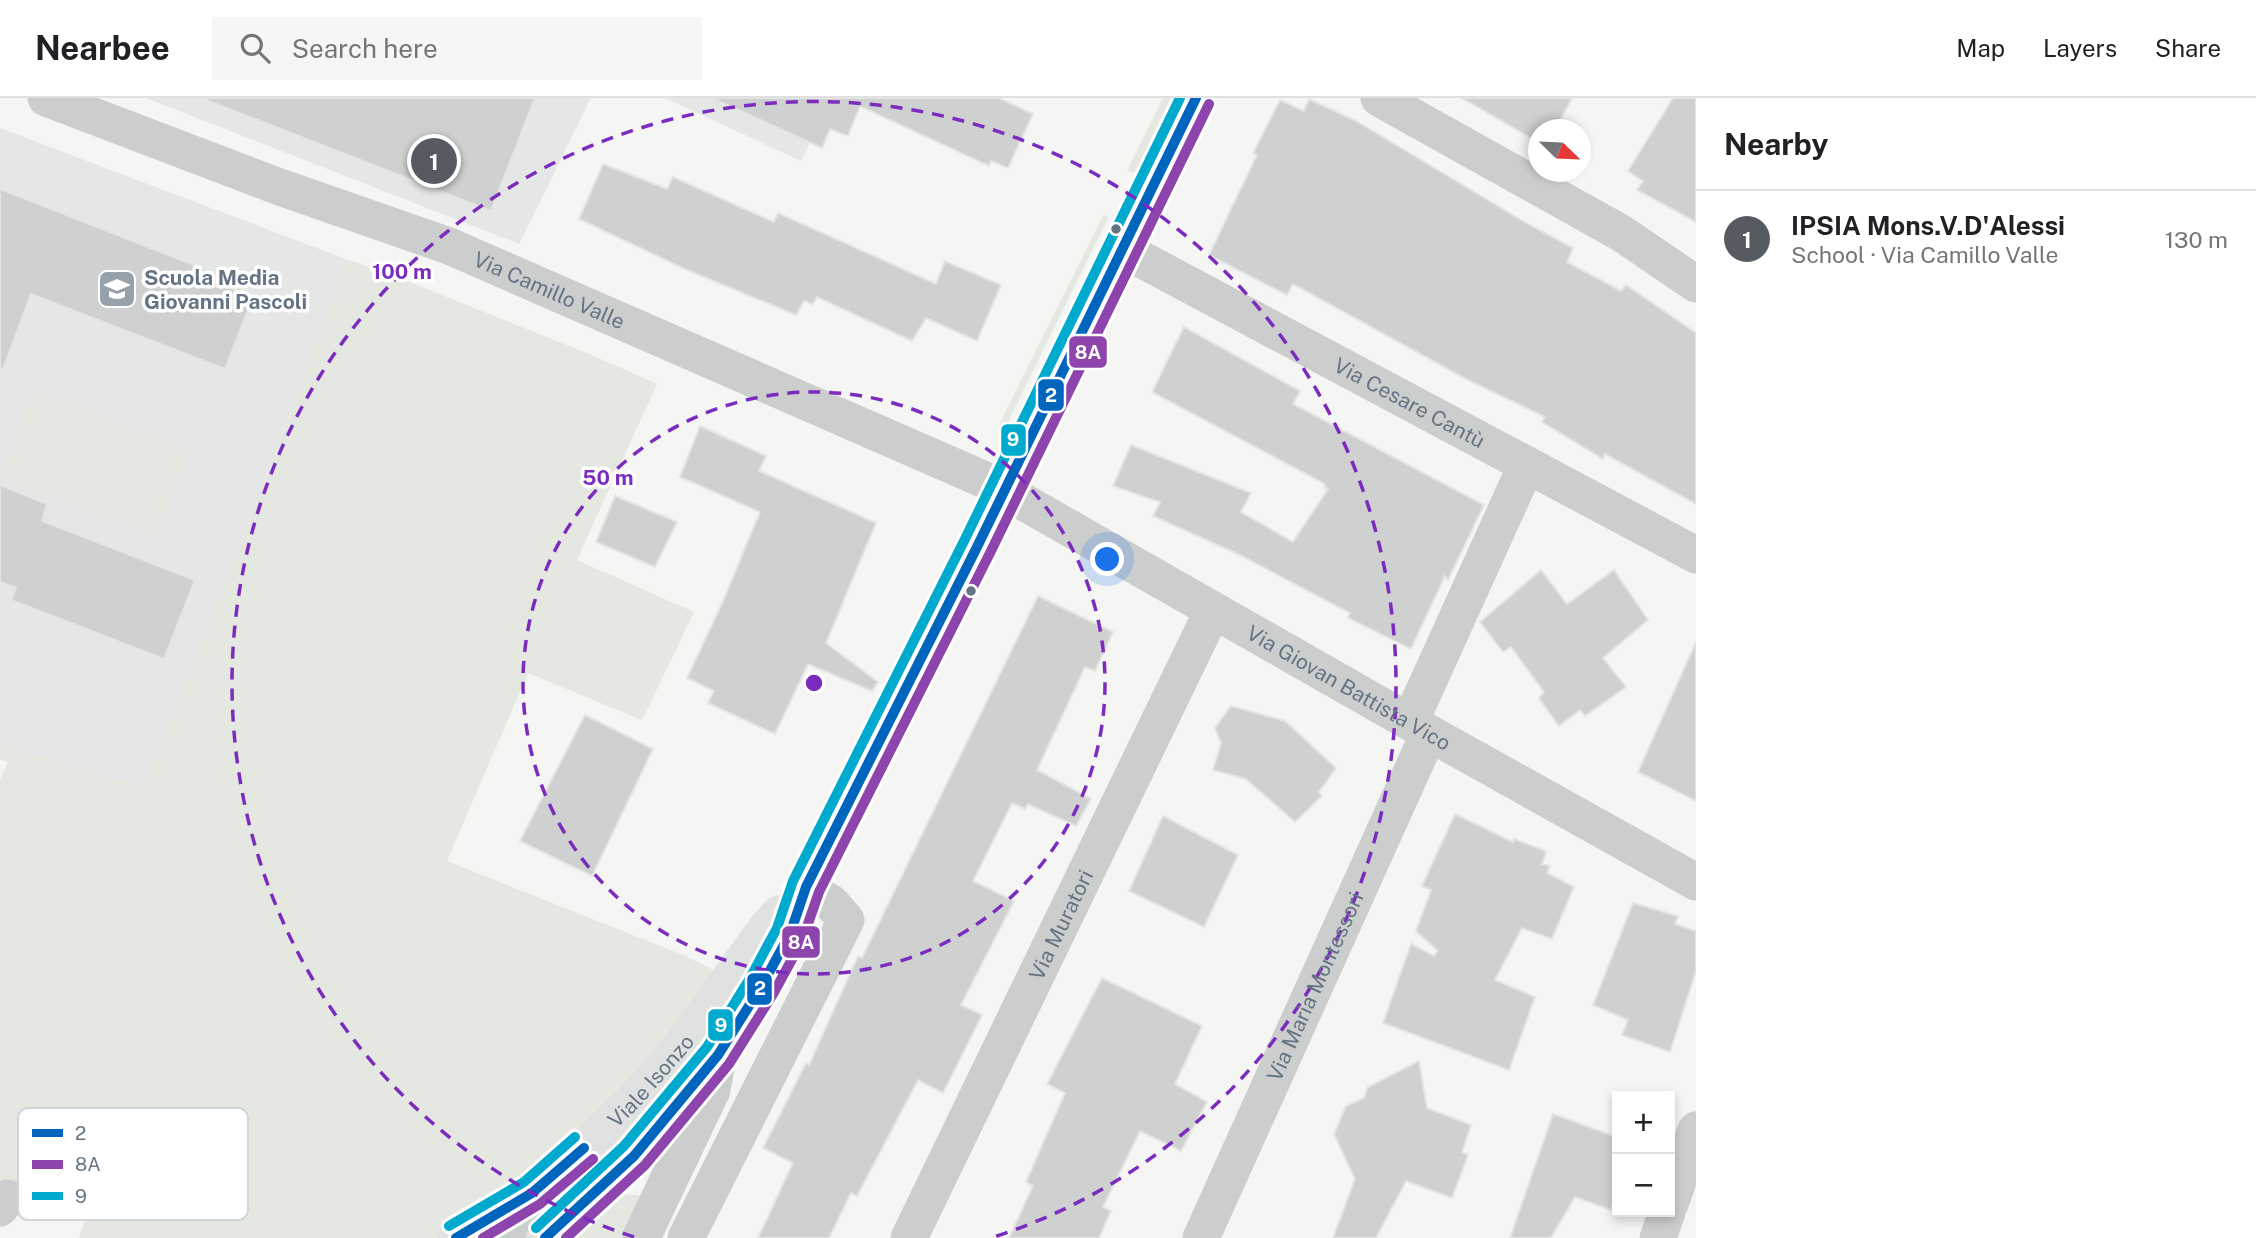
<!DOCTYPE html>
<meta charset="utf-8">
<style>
:root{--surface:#fff;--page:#f6f6f6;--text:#202124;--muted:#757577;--line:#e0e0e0;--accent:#565b61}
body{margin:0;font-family:"Public Sans",sans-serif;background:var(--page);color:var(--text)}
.controls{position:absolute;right:21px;bottom:21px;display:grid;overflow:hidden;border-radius:0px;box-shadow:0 4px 10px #0003}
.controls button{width:63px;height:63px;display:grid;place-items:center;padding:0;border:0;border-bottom:2px solid var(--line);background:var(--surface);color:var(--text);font:35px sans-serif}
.compass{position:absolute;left:1528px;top:21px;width:63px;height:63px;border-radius:50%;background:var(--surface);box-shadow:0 4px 10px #0003;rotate:113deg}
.you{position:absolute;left:1108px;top:462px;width:24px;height:24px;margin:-18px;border:5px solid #fff;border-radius:50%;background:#1a73e8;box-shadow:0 0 0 10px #1a73e833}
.badge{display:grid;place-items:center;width:46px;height:46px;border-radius:50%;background:var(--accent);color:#fff;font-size:23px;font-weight:700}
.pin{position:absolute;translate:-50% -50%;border:4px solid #fff;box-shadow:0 2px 7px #0006}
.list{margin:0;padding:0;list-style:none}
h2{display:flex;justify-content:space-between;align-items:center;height:91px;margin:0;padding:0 28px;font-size:30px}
h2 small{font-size:23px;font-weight:400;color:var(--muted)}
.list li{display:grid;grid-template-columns:46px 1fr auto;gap:21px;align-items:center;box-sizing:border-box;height:98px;padding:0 28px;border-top:2px solid var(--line)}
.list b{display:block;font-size:26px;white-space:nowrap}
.list p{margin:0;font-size:23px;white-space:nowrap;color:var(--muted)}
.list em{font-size:23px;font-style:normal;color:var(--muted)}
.icon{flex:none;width:38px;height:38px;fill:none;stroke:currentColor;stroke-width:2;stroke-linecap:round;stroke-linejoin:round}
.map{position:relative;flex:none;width:1696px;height:1140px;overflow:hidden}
header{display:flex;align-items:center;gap:42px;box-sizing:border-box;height:98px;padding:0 35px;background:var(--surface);border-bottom:2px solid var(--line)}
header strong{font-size:33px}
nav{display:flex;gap:38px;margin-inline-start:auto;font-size:24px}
.search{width:490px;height:63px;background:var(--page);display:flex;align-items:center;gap:18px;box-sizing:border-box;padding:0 24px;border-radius:0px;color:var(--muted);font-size:26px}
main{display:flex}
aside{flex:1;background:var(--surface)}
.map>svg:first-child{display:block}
.built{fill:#e5e7e6}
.green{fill:#e4e8e1}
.building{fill:#cfd0d0;stroke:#e4e4e3;stroke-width:2}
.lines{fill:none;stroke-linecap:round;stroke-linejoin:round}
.minor{stroke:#cccece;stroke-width:37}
.tertiary{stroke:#cccece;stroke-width:38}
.secondary{stroke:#e0e1e1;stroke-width:38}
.bus-1-casing{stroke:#fff;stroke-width:16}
.bus-2-casing{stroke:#fff;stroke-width:16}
.bus-3-casing{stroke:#fff;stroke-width:16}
.bus-1{stroke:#0065bd;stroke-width:10}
.bus-2{stroke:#8e44ad;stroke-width:10}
.bus-3{stroke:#00a9ce;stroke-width:10}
.ring{fill:none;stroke:#7b2cbf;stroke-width:3.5;stroke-dasharray:12 9}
.bus-dot{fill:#647484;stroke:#fff;stroke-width:2.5}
.labels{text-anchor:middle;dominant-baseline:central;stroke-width:7;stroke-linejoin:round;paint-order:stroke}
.poi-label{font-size:21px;font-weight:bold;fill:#647484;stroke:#fff;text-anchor:start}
.street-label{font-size:21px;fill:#647484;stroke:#fff}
.key{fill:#fff;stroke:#d0d5da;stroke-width:2}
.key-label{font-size:19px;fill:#647484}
.centre{fill:#7b2cbf;stroke:#fff;stroke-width:3.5}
.ring-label{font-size:21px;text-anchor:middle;font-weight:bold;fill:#7b2cbf;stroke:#fff;stroke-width:7;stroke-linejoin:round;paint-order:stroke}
.line-badge{stroke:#fff;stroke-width:2.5}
.badge-label{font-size:19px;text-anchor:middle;font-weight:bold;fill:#fff}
</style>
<header>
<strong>Nearbee</strong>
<div class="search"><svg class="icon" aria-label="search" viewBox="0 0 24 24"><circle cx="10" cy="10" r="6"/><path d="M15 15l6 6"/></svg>Search here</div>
<nav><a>Map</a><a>Layers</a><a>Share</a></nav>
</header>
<main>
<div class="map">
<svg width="1696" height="1140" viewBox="0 0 1696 1140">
<rect width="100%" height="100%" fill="#f5f5f3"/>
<!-- built -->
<g class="built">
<polygon points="146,0 591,0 519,146"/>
<polygon points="665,0 832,0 801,63"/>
<polygon points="0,30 346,161 256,408 143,689 0,646"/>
</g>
<!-- green -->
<g class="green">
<polygon points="1163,0 1171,0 1135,75 1127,73"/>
<polygon points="1104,116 1108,120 1006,328 1000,325"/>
<polygon points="346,161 382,173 594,258 657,286 577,462 694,514 642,622 528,575 447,763 683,857 720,875 656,964 487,1112 435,1140 79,1140 88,1115 0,1081 0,682 8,664 0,661 0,646 143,689 256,408"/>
<polygon points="34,292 190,353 156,438 1,378"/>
<polygon points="622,1096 645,1098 621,1140 575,1140"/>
</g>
<!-- building -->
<g class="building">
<polygon points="207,0 535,0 491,113 206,2"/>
<polygon points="712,0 999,0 1033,16 1008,70 991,63 989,68 860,8 848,38 830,31 822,50"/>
<polygon points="1462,0 1572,0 1555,32 1538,32 1538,44"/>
<polygon points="1673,0 1696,0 1696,124 1637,92 1643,83 1628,73"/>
<polygon points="1309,1 1356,23 1528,126 1573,150 1567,164 1621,193 1626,187 1696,235 1696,406 1605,356 1603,361 1542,324 1545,319 1466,281 1293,186 1287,197 1209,157 1257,57 1253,55 1280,2 1304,13"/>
<polygon points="603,66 667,91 673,79 774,124 778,115 936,186 945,163 1001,187 977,243 926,220 912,243 817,199 813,206 804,203 796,217 685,171 579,121"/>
<polygon points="0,91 217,176 215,184 253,199 225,271 31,196 3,271 0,270"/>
<polygon points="1184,229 1300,293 1293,306 1484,407 1448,482 1445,478 1411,551 1348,520 1350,515 1240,457 1153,418 1160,404 1113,388 1131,347 1251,395 1241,414 1293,444 1328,391 1324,389 1325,386 1152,294"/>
<polygon points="700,328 766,358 759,373 876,425 826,545 878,584 872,593 808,566 775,636 708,605 714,593 687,580 724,501 760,414 680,379"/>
<polygon points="0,387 47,406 42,423 195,482 164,561 11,502 16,490 0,484"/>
<polygon points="615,398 677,424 655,469 596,444"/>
<polygon points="1541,472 1567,506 1614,472 1648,522 1603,560 1626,589 1585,618 1580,612 1559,628 1539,600 1544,594 1511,549 1503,554 1480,524"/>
<polygon points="1038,498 1113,534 1095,573 1085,569 1037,672 1091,701 1076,728 1028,706 1025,711 1012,705 973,783 1014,803 961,907 982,917 943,995 918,982 857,1098 851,1095 829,1140 758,1140 793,1065 763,1050 806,965 809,967 858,858 862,860"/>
<polygon points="1696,544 1696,703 1638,674"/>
<polygon points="1231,608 1285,623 1336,670 1319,694 1322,698 1295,724 1246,681 1213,672 1221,645 1215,630"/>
<polygon points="585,617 653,651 592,778 520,743"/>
<polygon points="1455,716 1513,744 1514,741 1546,753 1542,766 1550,768 1547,775 1574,789 1552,841 1522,830 1495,882 1535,899 1509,972 1383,925 1411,846 1434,858 1438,853 1416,833 1431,792 1422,788"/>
<polygon points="1163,718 1238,757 1204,829 1129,793"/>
<polygon points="1633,805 1678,818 1675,826 1696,833 1696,873 1670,954 1622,937 1628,922 1593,907"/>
<polygon points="1102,880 1202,928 1175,986 1207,1004 1181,1053 1140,1033 1103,1109 1111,1113 1099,1140 1009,1140 1033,1088 1026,1084 1065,995 1047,986"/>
<polygon points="1419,963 1427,1010 1471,1027 1462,1054 1468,1057 1452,1100 1406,1083 1376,1140 1333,1140 1355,1081 1334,1036 1346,1008 1364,1000 1368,989"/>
<polygon points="1553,1016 1617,1039 1617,1094 1611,1112 1575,1099 1551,1140 1510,1140"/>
</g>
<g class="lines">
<!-- minor -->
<g class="minor">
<path id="s1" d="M 46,0 L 277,88 L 449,148 L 985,382 L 1429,635 L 1696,784"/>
<polyline points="1379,0 1621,135 1696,186"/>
<path id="s2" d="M 1122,151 L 1696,457"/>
<polyline points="1410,624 1526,368"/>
<polyline points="1670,1106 1696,1032"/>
<polyline points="0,1110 7,1100"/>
<polyline points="686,1140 846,822 831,805 806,789"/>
<path id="s3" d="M 909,1140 L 1213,512"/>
<path id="s4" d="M 1201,1140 L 1429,635"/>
<polyline points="1658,1140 1667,1114"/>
</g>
<!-- tertiary -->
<g class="tertiary">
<polyline points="499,1140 507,1136 532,1095"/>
<polyline points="641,1140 711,993 718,957"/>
</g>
<!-- secondary -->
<g class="secondary">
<path id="s5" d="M 456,1140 L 532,1095 L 571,1063 L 634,1003 L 682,948 L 767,830 L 780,816"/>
<polyline points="545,1140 634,1058 718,957 761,889 790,836 806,789 977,449 1196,0"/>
</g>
<defs>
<g id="bus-1">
<polyline points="456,1140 532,1095 584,1050"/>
<polyline points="545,1140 634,1058 718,957 761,889 790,836 806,789 977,449 1196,0"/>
</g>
<g id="bus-2">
<polyline points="483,1140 540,1106 593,1061"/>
<polyline points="566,1140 645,1067 729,966 773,896 802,843 819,794 990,455 1209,6"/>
</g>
<g id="bus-3">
<polyline points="449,1128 524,1084 575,1039"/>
<polyline points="536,1130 624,1048 707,949 749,882 777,830 793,783 964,443 1180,0"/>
</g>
</defs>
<!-- bus-1 casing -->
<use href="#bus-1" class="bus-1-casing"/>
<!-- bus-2 casing -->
<use href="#bus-2" class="bus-2-casing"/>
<!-- bus-3 casing -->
<use href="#bus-3" class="bus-3-casing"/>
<!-- bus-1 -->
<use href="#bus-1" class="bus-1"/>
<!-- bus-2 -->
<use href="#bus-2" class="bus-2"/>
<!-- bus-3 -->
<use href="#bus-3" class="bus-3"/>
</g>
<!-- distance rings -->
<g class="ring">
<circle cx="814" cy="585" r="291"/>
<path d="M634 1139A582 582 0 1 1 994 1139"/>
</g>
<!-- icons -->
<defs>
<symbol id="school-square" viewBox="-11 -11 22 22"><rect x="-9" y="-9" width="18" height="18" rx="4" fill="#97a1ab" stroke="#fff"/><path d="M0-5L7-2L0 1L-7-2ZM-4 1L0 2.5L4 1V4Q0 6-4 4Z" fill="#fff"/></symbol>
</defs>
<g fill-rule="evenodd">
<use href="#school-square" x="95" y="169" width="44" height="44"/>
</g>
<!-- markers -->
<g class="bus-dot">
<circle cx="1116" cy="131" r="6"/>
<circle cx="971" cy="493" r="6"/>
</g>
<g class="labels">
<!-- poi labels -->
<g class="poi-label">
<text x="144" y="179">Scuola Media<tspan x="144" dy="24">Giovanni Pascoli</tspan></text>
</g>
<!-- street labels -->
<g class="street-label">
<text stroke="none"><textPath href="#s1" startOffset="539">Via Camillo Valle</textPath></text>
<text stroke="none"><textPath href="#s2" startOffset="326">Via Cesare Cantù</textPath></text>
<text stroke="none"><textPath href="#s1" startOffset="1433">Via Giovan Battista Vico</textPath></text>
<text stroke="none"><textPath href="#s3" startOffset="348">Via Muratori</textPath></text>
<text stroke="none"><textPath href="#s4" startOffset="276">Via Maria Montessori</textPath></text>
<text stroke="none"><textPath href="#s5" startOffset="252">Viale Isonzo</textPath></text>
</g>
</g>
<!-- legend -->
<rect x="18" y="1010" width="230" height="112" rx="10" class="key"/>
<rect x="32" y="1031" width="31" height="8" fill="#0065bd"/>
<rect x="32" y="1062" width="31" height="9" fill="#8e44ad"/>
<rect x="32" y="1094" width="31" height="8" fill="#00a9ce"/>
<g class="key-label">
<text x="75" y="1042">2</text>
<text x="75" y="1073">8A</text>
<text x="75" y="1105">9</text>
</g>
<circle cx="814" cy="585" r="10" class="centre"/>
<g class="ring-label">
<text x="402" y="181">100 m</text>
<text x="608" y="387">50 m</text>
</g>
<g class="line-badge">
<rect x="1068" y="237" width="40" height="34" rx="7" fill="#8e44ad"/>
<rect x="1037" y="280" width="28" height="34" rx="7" fill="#0065bd"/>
<rect x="1000" y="325" width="27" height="34" rx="7" fill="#00a9ce"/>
<rect x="781" y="827" width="40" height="34" rx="7" fill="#8e44ad"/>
<rect x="746" y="874" width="27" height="34" rx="7" fill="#0065bd"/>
<rect x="707" y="910" width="27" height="34" rx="7" fill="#00a9ce"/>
</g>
<g class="badge-label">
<text x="1088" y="261">8A</text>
<text x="1051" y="304">2</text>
<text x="1013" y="348">9</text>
<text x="801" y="851">8A</text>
<text x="760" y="897">2</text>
<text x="721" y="934">9</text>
</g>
</svg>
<div class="controls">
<button>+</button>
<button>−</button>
</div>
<svg class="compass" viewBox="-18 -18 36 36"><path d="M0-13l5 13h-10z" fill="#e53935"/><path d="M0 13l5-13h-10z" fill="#757577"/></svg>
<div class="you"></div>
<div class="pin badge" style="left:434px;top:63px">1</div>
</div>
<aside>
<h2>Nearby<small></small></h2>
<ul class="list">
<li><span class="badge">1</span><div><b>IPSIA Mons.V.D'Alessi</b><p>School · Via Camillo Valle</p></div><em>130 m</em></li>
</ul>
</aside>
</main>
